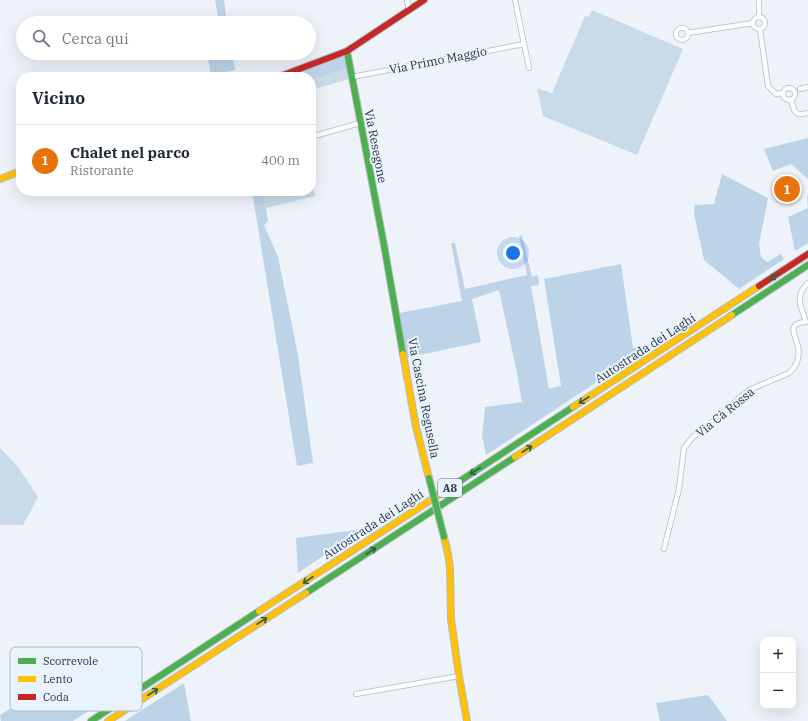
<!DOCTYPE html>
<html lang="it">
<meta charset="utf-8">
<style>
:root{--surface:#fff;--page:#f6f6f7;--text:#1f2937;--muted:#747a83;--line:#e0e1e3;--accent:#6e777f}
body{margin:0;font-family:"IBM Plex Serif",serif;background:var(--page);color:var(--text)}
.controls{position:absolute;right:12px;bottom:12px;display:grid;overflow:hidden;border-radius:8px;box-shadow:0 4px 16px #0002}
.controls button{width:36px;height:36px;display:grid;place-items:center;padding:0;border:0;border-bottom:1px solid var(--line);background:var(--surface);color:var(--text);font:20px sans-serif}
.you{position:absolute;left:513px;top:253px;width:14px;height:14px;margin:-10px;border:3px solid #fff;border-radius:50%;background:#1a73e8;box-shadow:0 0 0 6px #1a73e833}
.badge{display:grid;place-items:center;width:26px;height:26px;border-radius:50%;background:var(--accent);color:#fff;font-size:13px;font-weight:700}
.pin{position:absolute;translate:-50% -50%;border:2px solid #fff;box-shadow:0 1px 4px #0006}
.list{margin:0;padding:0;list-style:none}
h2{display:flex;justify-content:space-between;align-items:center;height:52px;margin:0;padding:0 16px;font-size:17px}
h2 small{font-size:13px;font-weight:400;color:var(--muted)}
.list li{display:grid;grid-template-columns:26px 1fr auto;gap:12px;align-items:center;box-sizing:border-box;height:72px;padding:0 16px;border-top:1px solid var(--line)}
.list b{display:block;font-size:15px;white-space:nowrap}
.list p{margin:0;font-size:13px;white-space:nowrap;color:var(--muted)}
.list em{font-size:13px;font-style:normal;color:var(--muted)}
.icon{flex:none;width:22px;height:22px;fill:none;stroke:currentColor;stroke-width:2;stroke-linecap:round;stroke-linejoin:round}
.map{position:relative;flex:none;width:808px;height:721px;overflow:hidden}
.search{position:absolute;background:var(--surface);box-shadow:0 4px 16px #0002;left:16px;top:16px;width:300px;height:44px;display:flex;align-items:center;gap:10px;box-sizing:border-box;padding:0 14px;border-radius:22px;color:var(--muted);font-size:15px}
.panel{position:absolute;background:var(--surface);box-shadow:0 4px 16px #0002;left:16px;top:72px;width:300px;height:124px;border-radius:16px}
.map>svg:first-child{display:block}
.green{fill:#c9dae8}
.forest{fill:#bdd4e8}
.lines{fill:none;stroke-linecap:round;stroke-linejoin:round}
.street-casing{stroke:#b4bcc3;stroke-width:6}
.fast-casing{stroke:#b4bcc3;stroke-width:8}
.slow-casing{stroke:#b4bcc3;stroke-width:8}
.jam-casing{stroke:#b4bcc3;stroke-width:8}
.street{stroke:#fcfdfe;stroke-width:4.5}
.fast{stroke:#4caf50;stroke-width:6}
.slow{stroke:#ffc107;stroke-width:6}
.jam{stroke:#c62828;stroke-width:6}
.fast-bridge-casing{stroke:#b4bcc3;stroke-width:8;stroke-linecap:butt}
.fast-bridge{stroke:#4caf50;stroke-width:6}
.oneway{stroke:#355f44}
.labels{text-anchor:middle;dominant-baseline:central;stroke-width:4;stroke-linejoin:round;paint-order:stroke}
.shield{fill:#e8f3fe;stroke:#626d78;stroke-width:1}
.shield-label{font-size:11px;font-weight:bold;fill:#29343e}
.street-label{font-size:12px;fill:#29343e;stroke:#e8f3fe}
.key{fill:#e8f3fe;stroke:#afbac4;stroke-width:1}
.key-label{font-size:11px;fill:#29343e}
</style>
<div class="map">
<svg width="808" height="721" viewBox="0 0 808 721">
<rect width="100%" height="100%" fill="#edf3f9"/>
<!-- green -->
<g class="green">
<polygon points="592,10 683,49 637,155 543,116 537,88 552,93 585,16 589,17"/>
<polygon points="347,68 349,79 311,90 311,81"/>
<polygon points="311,178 315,196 266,208 263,191 311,191"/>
<polygon points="0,448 18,467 38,497 23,525 0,525"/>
</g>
<!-- forest -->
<g class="forest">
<polygon points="215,0 224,0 227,23 219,23"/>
<polygon points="207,53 232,53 235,70 211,75"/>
<polygon points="344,56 347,68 311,81 311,77 285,77"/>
<polygon points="808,138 808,179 791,164 773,171 764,149"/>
<polygon points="722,174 768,198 759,244 761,257 767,262 781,254 784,259 739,289 704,260 694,214 695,205 714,204"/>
<polygon points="252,191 263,191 268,221 264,225 278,257 298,355 313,463 297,466"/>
<polygon points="808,195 808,243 795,251 788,217 808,208 807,197"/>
<polygon points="522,235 532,277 538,275 539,285 531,286 549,389 561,386 544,279 621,264 633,348 656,343 486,455 482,436 485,407 522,402 516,368 499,290 472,299 481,342 405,358 399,313 462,301 451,243 455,243 465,289 527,275 519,236"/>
<polygon points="363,529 298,573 296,538"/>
<polygon points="184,683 191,721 125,721"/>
<polygon points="115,692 106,700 73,721 1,721 0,715 21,702 35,708"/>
<polygon points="708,695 727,721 660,721 656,703"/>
</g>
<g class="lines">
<defs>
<g id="street">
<polyline points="407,0 409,10"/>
<polyline points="515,0 529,68"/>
<polyline points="759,0 759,17"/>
<circle cx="759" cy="23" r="6"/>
<circle cx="682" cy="34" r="6"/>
<polyline points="760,29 768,86 776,94 783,93"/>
<polyline points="688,33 753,23"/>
<polyline points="352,77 524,44"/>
<circle cx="789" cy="94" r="6"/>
<polyline points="800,89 808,87"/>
<path d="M 791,99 C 794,111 794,117 808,113"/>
<polyline points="311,137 360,123"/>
<path d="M 664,549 L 679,489 L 684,448 L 693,437 L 726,411 L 739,398 L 749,390 L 789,373 C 797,366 800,356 798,346 C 795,335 786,323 806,322 C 801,307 794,296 808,283"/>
<polyline points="356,694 459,676"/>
</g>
<g id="fast">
<polyline points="347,51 384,245 403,354"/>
<polyline points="732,315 808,265"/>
<polyline points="437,496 573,407"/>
<polyline points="306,593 515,457"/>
<polyline points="91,721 259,611"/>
</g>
<g id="slow">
<polyline points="0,179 21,171"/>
<polyline points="403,354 416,427 429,478"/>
<polyline points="573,407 759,286"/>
<polyline points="515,457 732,315"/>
<polyline points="444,537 448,554 450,567 451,619 459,676 467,721"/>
<polyline points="259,611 437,496"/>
<polyline points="108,721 306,593"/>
</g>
<g id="jam">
<polyline points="278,77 347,51 424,0"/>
<polyline points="759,286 808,254"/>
</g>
</defs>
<!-- street casing -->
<use href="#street" class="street-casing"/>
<!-- fast casing -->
<use href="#fast" class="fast-casing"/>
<!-- slow casing -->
<use href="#slow" class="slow-casing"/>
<!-- jam casing -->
<use href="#jam" class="jam-casing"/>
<!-- street -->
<use href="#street" class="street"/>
<!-- fast -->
<use href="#fast" class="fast"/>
<!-- slow -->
<use href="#slow" class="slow"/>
<!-- jam -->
<use href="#jam" class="jam"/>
<defs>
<polyline id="fast-bridge" points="429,478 444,537"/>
</defs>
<!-- fast-bridge casing -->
<use href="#fast-bridge" class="fast-bridge-casing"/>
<!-- fast-bridge -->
<use href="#fast-bridge" class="fast-bridge"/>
</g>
<!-- one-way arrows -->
<defs><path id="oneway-shaft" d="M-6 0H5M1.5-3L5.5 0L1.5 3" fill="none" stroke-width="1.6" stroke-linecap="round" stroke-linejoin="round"/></defs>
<g class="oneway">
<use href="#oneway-shaft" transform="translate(775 276) rotate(147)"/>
<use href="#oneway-shaft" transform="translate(584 400) rotate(147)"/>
<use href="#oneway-shaft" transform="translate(527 449) rotate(-33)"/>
<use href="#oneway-shaft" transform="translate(475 471) rotate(147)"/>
<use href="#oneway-shaft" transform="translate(371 551) rotate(-33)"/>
<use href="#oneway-shaft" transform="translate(308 580) rotate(147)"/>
<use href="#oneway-shaft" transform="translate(262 621) rotate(-33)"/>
<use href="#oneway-shaft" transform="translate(153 692) rotate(-33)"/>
</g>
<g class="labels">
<!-- shield labels -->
<rect class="shield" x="438" y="479" width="24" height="18" rx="3"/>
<g class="shield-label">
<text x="450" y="488">A8</text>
</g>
<!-- street labels -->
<g class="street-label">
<text transform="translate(438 60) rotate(-11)">Via Primo Maggio</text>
<text transform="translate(376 146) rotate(79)">Via Resegone</text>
<text transform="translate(645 348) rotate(-33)">Autostrada dei Laghi</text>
<text transform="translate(424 398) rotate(79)">Via Cascina Regusella</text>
<text transform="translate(725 412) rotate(-39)">Via Cà Rossa</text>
<text transform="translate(373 524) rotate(-33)">Autostrada dei Laghi</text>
</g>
</g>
<!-- legend -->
<rect x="10" y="647" width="132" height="64" rx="6" class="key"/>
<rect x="18" y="658" width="18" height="6" fill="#4caf50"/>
<rect x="18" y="676" width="18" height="6" fill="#ffc107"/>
<rect x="18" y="694" width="18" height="6" fill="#c62828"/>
<g class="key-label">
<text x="43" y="665">Scorrevole</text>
<text x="43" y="683">Lento</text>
<text x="43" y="701">Coda</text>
</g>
</svg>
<div class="controls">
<button>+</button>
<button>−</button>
</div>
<div class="you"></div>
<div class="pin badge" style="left:787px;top:189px;background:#e8710a">1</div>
<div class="search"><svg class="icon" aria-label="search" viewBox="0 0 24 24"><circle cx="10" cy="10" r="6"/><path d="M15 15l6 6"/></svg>Cerca qui</div>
<section class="panel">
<h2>Vicino<small></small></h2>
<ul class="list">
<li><span class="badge" style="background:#e8710a">1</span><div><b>Chalet nel parco</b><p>Ristorante</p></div><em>400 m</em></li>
</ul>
</section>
</div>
